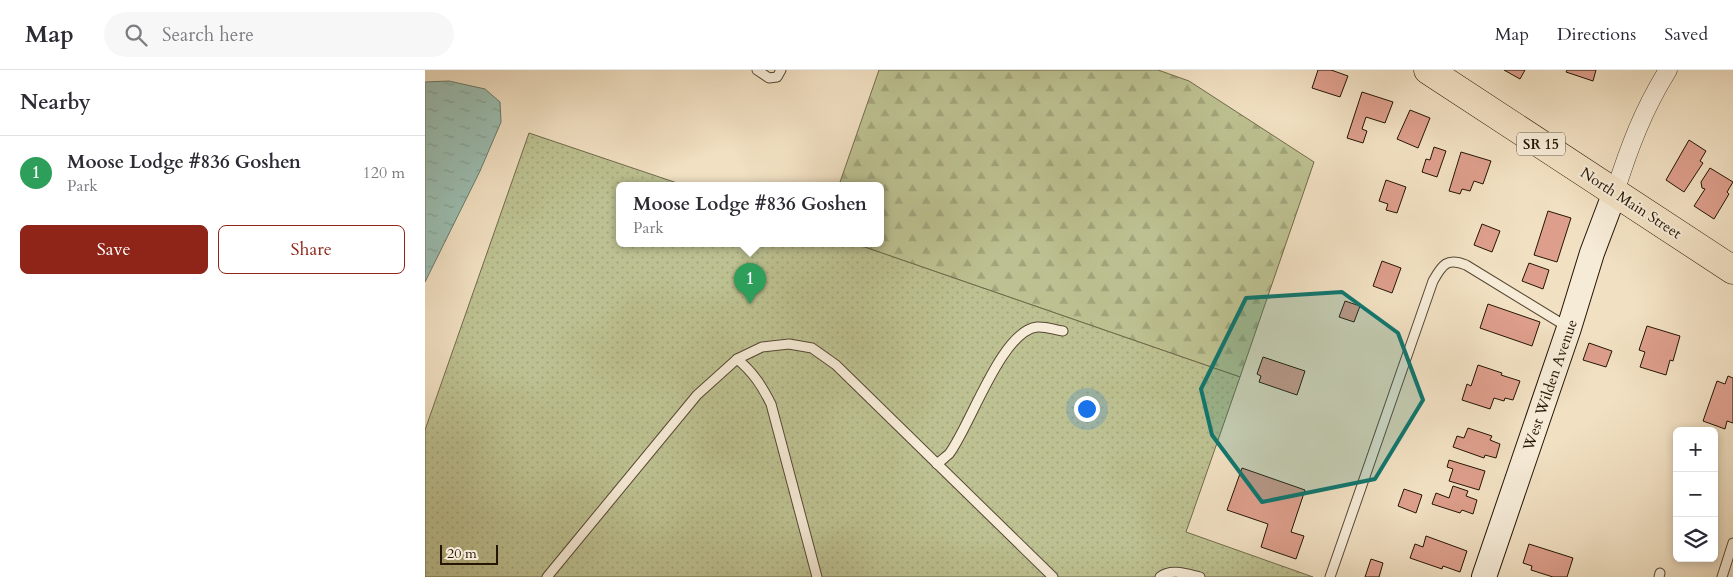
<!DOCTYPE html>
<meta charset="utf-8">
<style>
:root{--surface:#fff;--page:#f7f7f7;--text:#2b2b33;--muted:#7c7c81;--line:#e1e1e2;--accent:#8f2418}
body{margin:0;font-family:Cardo,serif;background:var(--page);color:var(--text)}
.controls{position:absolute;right:15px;bottom:15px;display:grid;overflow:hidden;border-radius:8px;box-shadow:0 2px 8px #0003}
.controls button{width:45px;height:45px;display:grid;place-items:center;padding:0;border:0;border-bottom:1px solid var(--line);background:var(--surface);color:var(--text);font:25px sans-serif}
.scale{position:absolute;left:15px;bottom:12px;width:58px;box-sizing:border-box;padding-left:5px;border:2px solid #241504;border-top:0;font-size:14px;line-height:18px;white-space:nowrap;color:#241504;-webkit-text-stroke:4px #f6ebd7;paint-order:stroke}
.you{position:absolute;left:661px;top:338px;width:18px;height:18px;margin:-12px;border:4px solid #fff;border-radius:50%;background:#1a73e8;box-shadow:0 0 0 8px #1a73e833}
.badge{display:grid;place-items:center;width:32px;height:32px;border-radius:50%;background:var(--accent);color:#fff;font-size:16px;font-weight:700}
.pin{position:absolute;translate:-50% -41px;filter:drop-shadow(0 1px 2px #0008)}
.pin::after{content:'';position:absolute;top:26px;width:18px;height:15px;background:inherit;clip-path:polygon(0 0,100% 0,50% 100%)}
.popup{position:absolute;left:191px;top:112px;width:268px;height:65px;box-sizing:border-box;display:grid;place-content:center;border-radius:8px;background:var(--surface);filter:drop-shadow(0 1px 4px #0005);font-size:16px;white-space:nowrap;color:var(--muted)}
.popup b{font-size:19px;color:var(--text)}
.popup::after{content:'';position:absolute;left:50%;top:100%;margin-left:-10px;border:10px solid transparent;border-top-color:var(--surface)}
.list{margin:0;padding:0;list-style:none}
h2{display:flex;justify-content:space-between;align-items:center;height:65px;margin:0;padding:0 20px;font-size:21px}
h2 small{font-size:16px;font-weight:400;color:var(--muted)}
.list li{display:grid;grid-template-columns:32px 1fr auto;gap:15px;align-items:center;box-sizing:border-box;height:75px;padding:0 20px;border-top:1px solid var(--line)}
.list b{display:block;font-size:19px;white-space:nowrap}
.list p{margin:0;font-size:16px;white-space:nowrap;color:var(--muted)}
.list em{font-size:16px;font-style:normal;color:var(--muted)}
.actions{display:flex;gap:10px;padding:15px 20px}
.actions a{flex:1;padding:11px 0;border:1px solid var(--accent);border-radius:8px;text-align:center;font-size:18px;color:var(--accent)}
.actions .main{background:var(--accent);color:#fff}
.icon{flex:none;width:28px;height:28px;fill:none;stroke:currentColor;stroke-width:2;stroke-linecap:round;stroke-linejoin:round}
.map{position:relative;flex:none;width:1308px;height:507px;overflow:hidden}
header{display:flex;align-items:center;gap:30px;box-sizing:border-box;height:70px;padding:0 25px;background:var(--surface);border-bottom:1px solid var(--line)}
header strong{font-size:24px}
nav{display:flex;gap:28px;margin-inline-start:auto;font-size:18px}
.search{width:350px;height:45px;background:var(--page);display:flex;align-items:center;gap:12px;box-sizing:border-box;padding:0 18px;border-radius:28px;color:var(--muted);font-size:19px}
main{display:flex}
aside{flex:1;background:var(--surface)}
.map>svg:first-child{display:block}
.forest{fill:url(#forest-firs);stroke:#706b4a}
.park{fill:url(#park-dots);stroke:#706b4a}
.water{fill:url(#water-ripples);stroke:#6b7a6b}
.building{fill:#dd9e8b;stroke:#241504}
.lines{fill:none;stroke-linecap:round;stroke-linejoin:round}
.lane-casing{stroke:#574834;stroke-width:11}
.street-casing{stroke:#574834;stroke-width:19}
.secondary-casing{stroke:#241504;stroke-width:26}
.primary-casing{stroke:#241504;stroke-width:29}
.lane{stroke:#f6ebd7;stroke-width:9}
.street{stroke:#f6ebd7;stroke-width:18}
.secondary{stroke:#f6ebd7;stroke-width:24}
.primary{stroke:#f1e0c2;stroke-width:28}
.marked{fill:#0f766e;fill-opacity:0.2;stroke:#0f766e;stroke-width:4;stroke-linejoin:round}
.labels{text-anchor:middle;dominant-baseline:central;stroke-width:4;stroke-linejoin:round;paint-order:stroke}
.shield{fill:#f6ebd7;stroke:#635543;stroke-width:1}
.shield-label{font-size:14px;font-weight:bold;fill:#241504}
.street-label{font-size:15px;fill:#241504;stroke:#f6ebd7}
</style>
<header>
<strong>Map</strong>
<div class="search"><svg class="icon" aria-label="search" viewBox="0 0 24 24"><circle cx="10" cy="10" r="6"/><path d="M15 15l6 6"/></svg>Search here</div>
<nav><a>Map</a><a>Directions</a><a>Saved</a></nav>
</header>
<main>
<aside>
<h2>Nearby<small></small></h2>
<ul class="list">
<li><span class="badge" style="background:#2e9e5b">1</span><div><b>Moose Lodge #836 Goshen</b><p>Park</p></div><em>120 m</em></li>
</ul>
<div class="actions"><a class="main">Save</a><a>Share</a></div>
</aside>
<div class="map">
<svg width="1308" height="507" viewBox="0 0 1308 507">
<defs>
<pattern id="forest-firs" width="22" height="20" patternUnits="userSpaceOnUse" patternTransform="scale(1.25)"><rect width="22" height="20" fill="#bdc191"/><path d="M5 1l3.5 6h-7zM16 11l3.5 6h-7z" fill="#a2a57b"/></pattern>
<pattern id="park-dots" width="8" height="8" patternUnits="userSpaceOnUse" patternTransform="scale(1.25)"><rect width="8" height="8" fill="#bdc191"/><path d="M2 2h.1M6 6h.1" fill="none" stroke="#a2a57b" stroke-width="1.8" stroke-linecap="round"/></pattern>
<pattern id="water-ripples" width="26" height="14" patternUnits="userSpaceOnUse" patternTransform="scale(1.25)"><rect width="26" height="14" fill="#9bbdb0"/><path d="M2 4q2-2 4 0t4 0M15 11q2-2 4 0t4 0" fill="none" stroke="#85a296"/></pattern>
</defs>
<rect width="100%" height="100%" fill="#f1e0c2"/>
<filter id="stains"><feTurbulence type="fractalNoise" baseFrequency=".004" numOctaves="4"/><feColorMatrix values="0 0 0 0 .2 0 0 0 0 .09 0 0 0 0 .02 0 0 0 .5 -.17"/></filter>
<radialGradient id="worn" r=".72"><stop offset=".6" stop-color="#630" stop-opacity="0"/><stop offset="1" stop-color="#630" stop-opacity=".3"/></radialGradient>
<!-- forest -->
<polygon class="forest" points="454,0 733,0 764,11 889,92 815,307 428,173 455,173 455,115 414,115"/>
<!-- park -->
<polygon class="park" points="104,63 258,115 195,115 195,173 428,173 815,307 761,462 888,507 0,507 0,360"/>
<!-- water -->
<polygon class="water" points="24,11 60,19 75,32 76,52 55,101 0,212 0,12"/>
<!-- building -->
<g class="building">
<polygon points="893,0 906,0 923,6 915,27 887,18"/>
<polygon points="1079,0 1100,0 1095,9"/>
<polygon points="1142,0 1171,0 1168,11 1141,2"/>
<polygon points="937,22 968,32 960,53 941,47 937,59 942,61 938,73 922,68"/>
<polygon points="985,40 1005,48 993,78 972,69"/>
<polygon points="1264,70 1281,81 1275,91 1278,93 1259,122 1241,110"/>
<polygon points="1009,77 1021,81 1012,107 997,102 1001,89 1005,90"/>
<polygon points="1036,82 1066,91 1058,114 1049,111 1045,121 1037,119 1035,124 1024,121"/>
<polygon points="1285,98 1308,112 1302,122 1304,124 1289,149 1269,136 1280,119 1277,118 1276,112"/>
<polygon points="961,110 981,117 972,143 961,140 963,134 954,131"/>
<polygon points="1123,141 1146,148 1132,192 1109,185"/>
<polygon points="1057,154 1075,161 1067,182 1049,175"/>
<polygon points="957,191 976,198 967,223 948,216"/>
<polygon points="1104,193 1124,200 1118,219 1097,211"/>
<polygon points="920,231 935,236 929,252 914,247"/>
<polygon points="1063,234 1115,252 1107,276 1055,258"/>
<polygon points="1222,256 1255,266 1248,291 1245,290 1241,305 1215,297 1220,282 1214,280"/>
<polygon points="1164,273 1187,281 1181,297 1158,290"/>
<polygon points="838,287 880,301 872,325 834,312 836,306 832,304"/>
<polygon points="1053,295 1077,303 1076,305 1095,311 1088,330 1080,328 1079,331 1069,328 1065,339 1037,330 1042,314 1046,316"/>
<polygon points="1303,306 1308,308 1308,353 1302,351 1300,359 1278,351 1292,311 1300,314"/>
<polygon points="1043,358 1067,366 1065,370 1075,374 1071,388 1060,385 1059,388 1028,377 1032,366 1039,368"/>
<polygon points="1024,390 1060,401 1054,420 1024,411 1028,399 1022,397"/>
<polygon points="817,398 880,420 866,462 879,466 871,489 836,477 843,454 802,440"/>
<polygon points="1028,416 1043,421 1041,426 1052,430 1048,444 1037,440 1035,443 1007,434 1011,423 1024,428"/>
<polygon points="979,419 997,425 991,443 973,436"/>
<polygon points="1001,466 1042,481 1035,502 1018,496 1017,499 985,488 990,474 998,477"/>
<polygon points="1104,474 1148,488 1142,507 1128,507 1106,500 1107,496 1098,493"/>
<polygon points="946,489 958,493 954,507 940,507"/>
</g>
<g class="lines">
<defs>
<g id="lane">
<polyline points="332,0 344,8 352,7 356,0"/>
<path d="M 312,289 C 328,302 337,316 346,334 L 392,507"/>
<path d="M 512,394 C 516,391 520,387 524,384 C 545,357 576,261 612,257 C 620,256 630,260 638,261"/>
<polyline points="122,507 272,325 312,289 337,277 364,274 387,278 411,295 628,507"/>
<path d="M 735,507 C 746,498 762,504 775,507"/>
<path d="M 905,507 L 1008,211 C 1017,195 1022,187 1041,195 L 1144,258"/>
<polyline points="1234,507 1235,503"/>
<polyline points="1297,507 1308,473"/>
</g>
<path id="street" d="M 1190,122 C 1204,78 1218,40 1243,0"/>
<polyline id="secondary" points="1059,507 1144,258 1167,183 1190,122"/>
<polyline id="primary" points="1003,0 1308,200"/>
</defs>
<!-- lane casing -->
<use href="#lane" class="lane-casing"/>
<!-- street casing -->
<use href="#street" class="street-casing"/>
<!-- secondary casing -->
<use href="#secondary" class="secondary-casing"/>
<!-- primary casing -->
<use href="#primary" class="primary-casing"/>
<!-- lane -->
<use href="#lane" class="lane"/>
<!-- street -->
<use href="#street" class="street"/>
<!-- secondary -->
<use href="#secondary" class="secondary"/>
<!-- primary -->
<use href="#primary" class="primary"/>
</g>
<!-- marked area -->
<path class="marked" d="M 917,222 L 973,263 L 998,330 L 950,409 L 837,432 L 787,365 L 776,319 L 821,228 Z"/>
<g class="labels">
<!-- shield labels -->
<rect class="shield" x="1092" y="62.5" width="48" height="23" rx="4"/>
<g class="shield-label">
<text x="1116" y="74">SR 15</text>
</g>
<!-- street labels -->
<g class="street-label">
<text transform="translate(1206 133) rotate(33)">North Main Street</text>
<text transform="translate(1125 315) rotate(-71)">West Wilden Avenue</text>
</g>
</g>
<rect width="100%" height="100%" filter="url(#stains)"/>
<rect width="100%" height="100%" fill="url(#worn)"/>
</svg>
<div class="controls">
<button>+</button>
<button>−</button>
<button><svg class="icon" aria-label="layers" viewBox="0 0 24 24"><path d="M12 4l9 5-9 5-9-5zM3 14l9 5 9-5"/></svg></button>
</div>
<div class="scale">20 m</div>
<div class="you"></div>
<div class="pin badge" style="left:325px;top:234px;background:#2e9e5b">1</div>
<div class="popup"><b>Moose Lodge #836 Goshen</b>Park</div>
</div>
</main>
